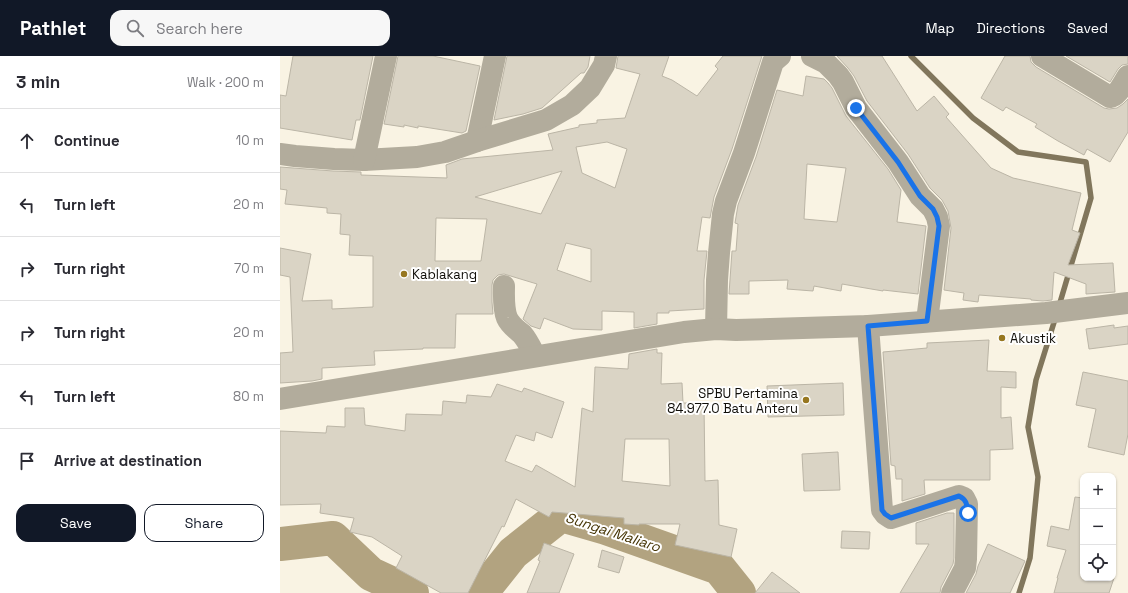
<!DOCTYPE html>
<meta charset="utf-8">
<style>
:root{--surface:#fff;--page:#f7f7f7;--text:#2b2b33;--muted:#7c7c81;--line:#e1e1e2;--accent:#111827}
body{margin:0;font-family:"Space Grotesk",sans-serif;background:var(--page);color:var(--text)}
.controls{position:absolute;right:12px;bottom:12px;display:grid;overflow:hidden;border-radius:8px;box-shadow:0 1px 3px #0004}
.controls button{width:36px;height:36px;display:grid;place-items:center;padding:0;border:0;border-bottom:1px solid var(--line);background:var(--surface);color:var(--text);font:20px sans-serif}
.stop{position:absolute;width:12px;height:12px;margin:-9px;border:3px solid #1a73e8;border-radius:50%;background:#fff}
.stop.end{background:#1a73e8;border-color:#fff;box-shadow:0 1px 4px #0008}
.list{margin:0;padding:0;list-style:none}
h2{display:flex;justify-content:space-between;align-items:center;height:52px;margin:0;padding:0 16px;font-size:17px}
h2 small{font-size:13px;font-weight:400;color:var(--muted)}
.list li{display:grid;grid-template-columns:26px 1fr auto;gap:12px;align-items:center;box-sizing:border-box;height:64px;padding:0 16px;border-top:1px solid var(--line)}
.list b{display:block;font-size:15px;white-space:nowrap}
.list em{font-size:13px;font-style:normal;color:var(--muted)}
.actions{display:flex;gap:8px;padding:12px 16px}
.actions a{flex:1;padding:9px 0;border:1px solid var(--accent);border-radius:12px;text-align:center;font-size:14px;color:var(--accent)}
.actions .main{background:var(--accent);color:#fff}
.icon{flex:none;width:22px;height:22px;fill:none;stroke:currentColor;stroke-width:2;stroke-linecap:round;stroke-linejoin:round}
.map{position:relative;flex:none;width:848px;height:537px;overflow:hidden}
header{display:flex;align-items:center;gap:24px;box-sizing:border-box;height:56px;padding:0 20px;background:var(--accent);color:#fff}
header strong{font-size:19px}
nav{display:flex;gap:22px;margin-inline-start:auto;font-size:14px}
.search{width:280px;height:36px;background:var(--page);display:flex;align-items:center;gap:10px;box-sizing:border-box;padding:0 14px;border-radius:12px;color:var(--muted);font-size:15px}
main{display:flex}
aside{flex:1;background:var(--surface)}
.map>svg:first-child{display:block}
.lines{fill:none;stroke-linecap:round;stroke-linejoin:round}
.stream{stroke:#81765c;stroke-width:5.5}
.river{stroke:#b2a380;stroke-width:34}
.building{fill:#dad4c5;stroke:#bbb5a6;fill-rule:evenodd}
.minor{stroke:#b2ac9c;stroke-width:22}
.route{stroke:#1a73e8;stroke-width:5}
.poi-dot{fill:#977720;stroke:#fff;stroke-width:1.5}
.labels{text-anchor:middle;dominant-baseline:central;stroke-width:4;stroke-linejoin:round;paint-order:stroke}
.poi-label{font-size:13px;fill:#0f0d08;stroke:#fff;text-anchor:start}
.water-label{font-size:14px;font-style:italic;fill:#433202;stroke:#fff}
</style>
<header>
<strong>Pathlet</strong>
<div class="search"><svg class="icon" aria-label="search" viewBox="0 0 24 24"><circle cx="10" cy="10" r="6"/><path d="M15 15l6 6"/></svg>Search here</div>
<nav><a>Map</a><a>Directions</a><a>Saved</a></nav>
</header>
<main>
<aside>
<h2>3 min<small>Walk · 200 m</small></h2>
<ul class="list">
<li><svg class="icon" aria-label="ahead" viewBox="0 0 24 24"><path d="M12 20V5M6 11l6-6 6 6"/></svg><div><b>Continue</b></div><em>10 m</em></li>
<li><svg class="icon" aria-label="left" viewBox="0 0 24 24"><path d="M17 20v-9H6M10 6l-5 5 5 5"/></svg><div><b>Turn left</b></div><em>20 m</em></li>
<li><svg class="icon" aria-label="right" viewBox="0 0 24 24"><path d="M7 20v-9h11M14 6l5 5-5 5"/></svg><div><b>Turn right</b></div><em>70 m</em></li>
<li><svg class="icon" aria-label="right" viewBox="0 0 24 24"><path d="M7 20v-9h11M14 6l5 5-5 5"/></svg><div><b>Turn right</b></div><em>20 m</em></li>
<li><svg class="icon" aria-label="left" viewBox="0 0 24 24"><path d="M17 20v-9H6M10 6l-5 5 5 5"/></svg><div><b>Turn left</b></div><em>80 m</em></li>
<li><svg class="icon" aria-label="arrive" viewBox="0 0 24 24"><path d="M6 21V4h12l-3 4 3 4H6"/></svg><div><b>Arrive at destination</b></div></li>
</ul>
<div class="actions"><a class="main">Save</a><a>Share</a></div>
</aside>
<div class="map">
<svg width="848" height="537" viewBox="0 0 848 537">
<rect width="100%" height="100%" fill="#f9f3e3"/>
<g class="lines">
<!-- stream -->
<g class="stream">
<polyline points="631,0 693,62 738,96 806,106 811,142 779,250"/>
<polyline points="739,537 750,502 758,421 748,371 756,324 776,260"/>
</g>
<!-- river -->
<g class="river">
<polyline points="0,488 53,482 91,518 132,537"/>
<polyline points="201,537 233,497 281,459 326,472 439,512 459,537"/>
</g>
</g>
<!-- building -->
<g class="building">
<polygon points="13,0 93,0 80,64 76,64 72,84 0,72 0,39 6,40"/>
<polygon points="118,0 153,0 200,10 186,75 182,77 138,70 138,72 124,69 124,71 104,68"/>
<polygon points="227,0 310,0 308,11 304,17 301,17 262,52 243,58 214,64"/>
<path d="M 338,0 L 389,0 L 382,20 L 392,24 L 417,40 L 438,13 L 435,10 L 443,0 L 482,0 L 452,93 L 434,141 L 430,162 L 422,161 L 417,195 L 427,195 L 424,224 L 424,253 L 389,255 L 389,257 L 377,257 L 377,268 L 354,272 L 354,256 L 322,255 L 322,274 L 293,273 L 264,262 L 260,273 L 251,270 L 243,263 L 257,228 L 224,218 L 218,219 L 213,224 L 212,229 L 212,246 L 213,258 L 176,258 L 175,292 L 143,292 L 143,293 L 94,295 L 95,309 L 42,312 L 42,323 L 32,325 L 0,327 L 0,297 L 13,296 L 10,221 L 0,219 L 0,192 L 31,198 L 22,245 L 52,244 L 52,253 L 93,251 L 93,200 L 69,199 L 70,179 L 60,178 L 61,158 L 47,157 L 47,152 L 5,148 L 7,134 L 0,133 L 0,111 L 53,115 L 81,116 L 81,119 L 167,122 L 166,109 L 182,103 L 273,94 L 268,78 L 299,71 L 299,69 L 317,67 L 317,64 L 345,62 L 360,18 L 336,12 ZM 327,86 L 347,93 L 335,132 L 302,117 L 296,91 ZM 282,115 L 261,158 L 195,141 ZM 156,162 L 207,163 L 201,205 L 155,205 ZM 286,187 L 311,193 L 311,226 L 277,214 Z"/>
<polygon points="557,0 602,0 637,55 654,40 669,58 666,61 711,112 733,122 801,137 792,174 800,177 788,209 833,207 835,236 806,238 806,228 774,216 772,244 763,245 751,244 751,243 699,239 698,246 683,244 684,237 664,234 671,172 668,155 662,144 650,132 628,98 587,45 574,20 568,12"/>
<polygon points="725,0 750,0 751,6 756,11 824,52 829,53 837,52 843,48 848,43 848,76 830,106 807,93 804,99 778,85 755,71 757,68 726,51 723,55 701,42"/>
<polygon points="786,0 848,0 848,8 842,9 838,13 830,26"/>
<path d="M 526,20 L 544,23 L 548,27 L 552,32 L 566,60 L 608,113 L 621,134 L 617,166 L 646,170 L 638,238 L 603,234 L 603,235 L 562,228 L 561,235 L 534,230 L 533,235 L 507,233 L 508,224 L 469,225 L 469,238 L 449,238 L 452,195 L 456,195 L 458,168 L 455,167 L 458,149 L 476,101 L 497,34 L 523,40 ZM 527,108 L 566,112 L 557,166 L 524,163 Z"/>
<polygon points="834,269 834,272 848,270 848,288 809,293 806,273"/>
<polygon points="709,284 707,315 736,316 736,332 721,331 721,362 731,361 733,393 710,394 710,424 644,424 645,438 622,445 622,423 616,423 615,410 611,409 603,296 647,292 647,287"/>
<path d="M 377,293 L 377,297 L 382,297 L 381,328 L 402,327 L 403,347 L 424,347 L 425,425 L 438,424 L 439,469 L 457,473 L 451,501 L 395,489 L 400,468 L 359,468 L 359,469 L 344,468 L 344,462 L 272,456 L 269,461 L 236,443 L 224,471 L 222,470 L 188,537 L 161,537 L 116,512 L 122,500 L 92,481 L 70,476 L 74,462 L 40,457 L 41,448 L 0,449 L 0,375 L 46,377 L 47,370 L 65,371 L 65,352 L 84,352 L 85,369 L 125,375 L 126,358 L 162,359 L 163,345 L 186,347 L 187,339 L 211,341 L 217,328 L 242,336 L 244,332 L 284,346 L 272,382 L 256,376 L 254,385 L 236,379 L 225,405 L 252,416 L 256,409 L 295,431 L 302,352 L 313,356 L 315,311 L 348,313 L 349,298 ZM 345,383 L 389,383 L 390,430 L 342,425 Z"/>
<polygon points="803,316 848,325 848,378 844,399 808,391 816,353 796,349"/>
<polygon points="563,327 564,359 488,361 487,330"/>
<polygon points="558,396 560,434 524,435 522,398"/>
<polygon points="795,441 803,442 803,522 834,522 829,537 774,537 778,522 777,522 786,494 767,490 771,470 789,474"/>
<polygon points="667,457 674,457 674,502 673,508 661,531 660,537 620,537 649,488 636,488 636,467"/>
<polygon points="562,475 590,476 589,493 561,492"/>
<polygon points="264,487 294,498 279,537 247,537 260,505 258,504"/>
<polygon points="708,488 745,505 730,537 686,537 696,518 698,510"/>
<polygon points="322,494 344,501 339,517 318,511"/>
<polygon points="492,516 520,537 475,537"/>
</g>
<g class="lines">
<!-- minor -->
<g class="minor">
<polyline points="532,0 546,7 558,19 563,26 576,52 618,106 640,140 653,153 657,161 659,170 647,265"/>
<path d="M 762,0 L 830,41 C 838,40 843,27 848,20"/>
<polyline points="197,85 215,0"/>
<polyline points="0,98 15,100 54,103 84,104 137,101 165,96 197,85 266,64 292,49 310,32 324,9 326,0"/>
<polyline points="84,104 106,0"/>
<path d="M 224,230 C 224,239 223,252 227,262 C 230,269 236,273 242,278 C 248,285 251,292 255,300"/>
<polyline points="588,270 602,454 605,458 611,462 679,440 684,442 687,448 686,503 685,512 672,537"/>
<polyline points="436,273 437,224 439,197 443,158 446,145 464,97 493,6 500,0"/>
<polyline points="0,343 404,276 436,273 456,274 588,270 766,257 848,247"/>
</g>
</g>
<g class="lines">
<!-- route -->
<path class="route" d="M 576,52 L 618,106 L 640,140 L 653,153 L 657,161 L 659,170 L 647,265 L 588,270 L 602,454 L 605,458 L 611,462 L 679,440 C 687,444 687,449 688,457"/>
</g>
<!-- markers -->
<g class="poi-dot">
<circle cx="124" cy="218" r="4"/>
<circle cx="722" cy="282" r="4"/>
<circle cx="526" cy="344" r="4"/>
</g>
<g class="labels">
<!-- poi labels -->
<g class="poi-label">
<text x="132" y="218">Kablakang</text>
<text x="730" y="282">Akustik</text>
<text x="518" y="337" text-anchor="end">SPBU Pertamina<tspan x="518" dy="15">84.977.0 Batu Anteru</tspan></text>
</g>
<!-- water labels -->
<g class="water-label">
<text transform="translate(333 476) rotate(18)">Sungai Maliaro</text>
</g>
</g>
</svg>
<div class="controls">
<button>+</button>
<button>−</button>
<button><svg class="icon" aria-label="locate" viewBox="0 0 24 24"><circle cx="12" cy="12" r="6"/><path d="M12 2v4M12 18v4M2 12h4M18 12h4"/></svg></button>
</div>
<div class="stop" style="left:688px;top:457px"></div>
<div class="stop end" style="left:576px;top:52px"></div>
</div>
</main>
